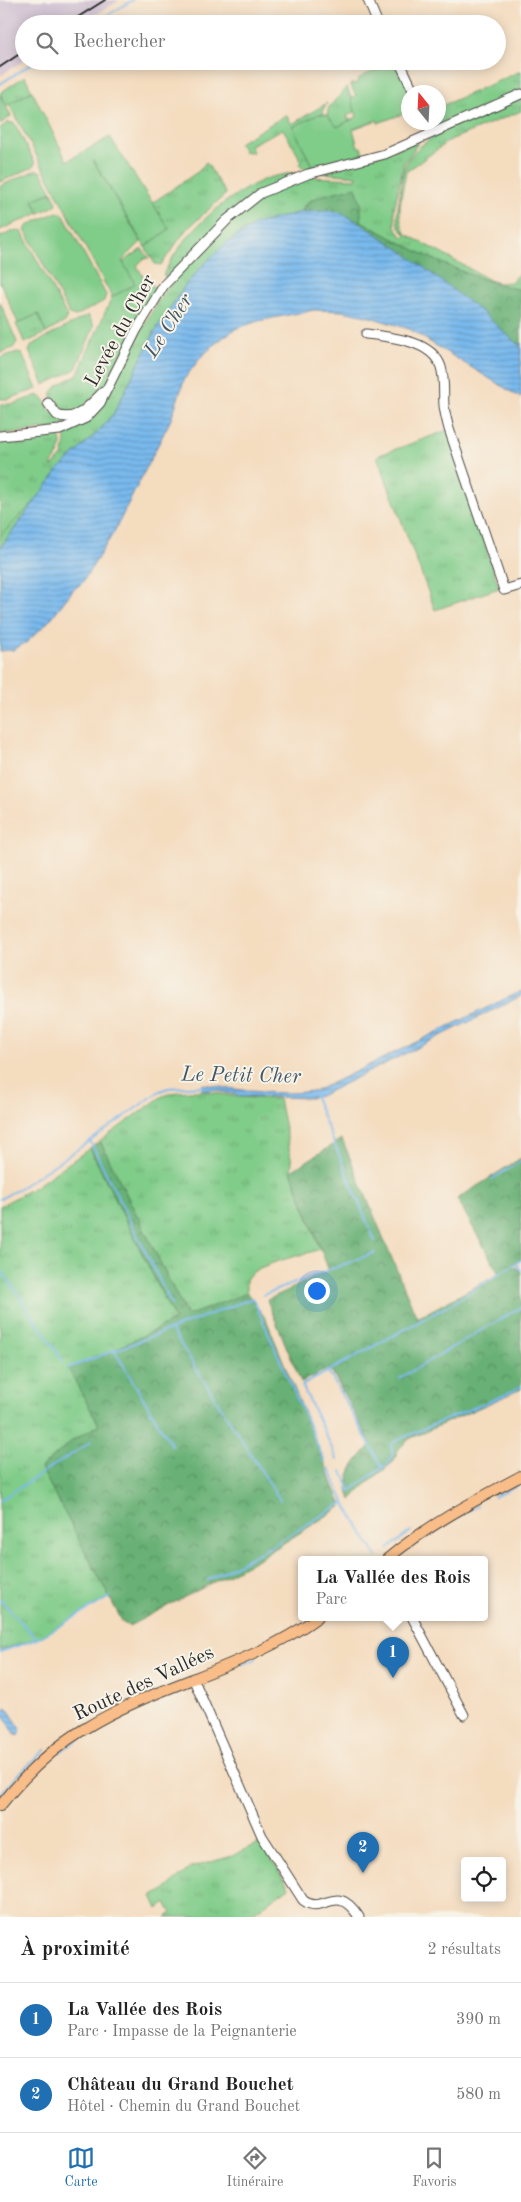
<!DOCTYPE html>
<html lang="fr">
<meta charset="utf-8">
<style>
:root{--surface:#fff;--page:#f6f6f6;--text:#222;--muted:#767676;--line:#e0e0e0;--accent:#1f6fb2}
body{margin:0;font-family:"Old Standard TT",serif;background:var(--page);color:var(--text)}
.controls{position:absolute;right:15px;bottom:15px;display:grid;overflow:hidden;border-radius:5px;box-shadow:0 2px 12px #0003}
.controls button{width:45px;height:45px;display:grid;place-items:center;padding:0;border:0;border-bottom:1px solid var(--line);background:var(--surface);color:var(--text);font:25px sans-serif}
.compass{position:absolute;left:401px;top:85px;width:45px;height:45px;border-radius:50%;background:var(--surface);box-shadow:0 2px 12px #0003;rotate:342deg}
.you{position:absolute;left:316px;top:1290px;width:18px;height:18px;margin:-12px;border:4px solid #fff;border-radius:50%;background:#1a73e8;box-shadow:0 0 0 8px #1a73e833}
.badge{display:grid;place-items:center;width:32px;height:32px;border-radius:50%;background:var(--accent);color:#fff;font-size:16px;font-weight:700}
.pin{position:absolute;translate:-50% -41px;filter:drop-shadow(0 1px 2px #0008)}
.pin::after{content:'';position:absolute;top:26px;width:18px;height:15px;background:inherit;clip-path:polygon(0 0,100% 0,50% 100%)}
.popup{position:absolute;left:298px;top:1556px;width:190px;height:65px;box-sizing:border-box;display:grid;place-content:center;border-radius:5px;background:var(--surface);filter:drop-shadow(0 1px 4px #0005);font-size:16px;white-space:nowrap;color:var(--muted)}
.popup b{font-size:19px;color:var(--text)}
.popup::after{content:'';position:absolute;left:50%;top:100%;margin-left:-10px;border:10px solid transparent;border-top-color:var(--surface)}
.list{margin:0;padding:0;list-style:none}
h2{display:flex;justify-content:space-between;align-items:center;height:65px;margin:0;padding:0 20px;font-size:21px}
h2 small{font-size:16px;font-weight:400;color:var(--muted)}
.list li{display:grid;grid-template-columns:32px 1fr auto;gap:15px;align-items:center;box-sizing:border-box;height:75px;padding:0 20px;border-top:1px solid var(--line)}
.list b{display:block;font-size:19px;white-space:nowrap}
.list p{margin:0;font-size:16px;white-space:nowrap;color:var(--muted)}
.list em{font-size:16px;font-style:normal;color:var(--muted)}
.icon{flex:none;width:28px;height:28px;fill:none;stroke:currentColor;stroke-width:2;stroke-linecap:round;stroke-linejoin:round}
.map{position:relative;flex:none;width:521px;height:1917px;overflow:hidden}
.search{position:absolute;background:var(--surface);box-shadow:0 2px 12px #0003;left:15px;right:15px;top:15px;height:55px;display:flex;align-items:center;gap:12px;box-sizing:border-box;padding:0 18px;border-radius:28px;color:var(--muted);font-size:19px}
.sheet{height:215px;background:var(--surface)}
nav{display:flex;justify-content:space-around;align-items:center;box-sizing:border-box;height:70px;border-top:1px solid var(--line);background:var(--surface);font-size:14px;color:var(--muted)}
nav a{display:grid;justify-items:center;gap:2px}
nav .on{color:var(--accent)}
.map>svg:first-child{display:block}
.industrial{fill:#cebed1}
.grass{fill:url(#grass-tufts);stroke:#567c5a}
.forest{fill:url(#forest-crowns);stroke:#4a6e50}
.garden{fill:#80cc89;stroke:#567c5a}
.water{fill:url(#water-rules);stroke:#52728c}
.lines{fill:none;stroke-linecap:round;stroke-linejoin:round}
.stream{stroke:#79b9ed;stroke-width:2}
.minor-casing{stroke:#494641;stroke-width:11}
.major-casing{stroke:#494641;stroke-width:12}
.minor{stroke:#fff;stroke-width:9}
.major{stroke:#f8bd89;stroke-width:10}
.rail{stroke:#2b2b2b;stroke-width:2}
.labels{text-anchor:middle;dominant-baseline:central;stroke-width:4;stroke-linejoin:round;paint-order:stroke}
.street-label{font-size:20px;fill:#2b2b2b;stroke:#f7f3e8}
.water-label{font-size:21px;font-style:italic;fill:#425665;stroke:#f7f3e8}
</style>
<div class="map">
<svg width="521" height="1917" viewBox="0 0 521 1917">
<defs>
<pattern id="grass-tufts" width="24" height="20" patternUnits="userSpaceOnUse" patternTransform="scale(1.25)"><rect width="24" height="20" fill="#80cc89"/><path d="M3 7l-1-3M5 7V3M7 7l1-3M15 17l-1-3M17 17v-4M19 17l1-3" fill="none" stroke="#6faf76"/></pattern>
<pattern id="forest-crowns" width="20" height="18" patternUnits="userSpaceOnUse" patternTransform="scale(1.25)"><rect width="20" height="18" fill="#68b075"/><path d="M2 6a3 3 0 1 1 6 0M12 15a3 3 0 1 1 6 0" fill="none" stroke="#568f60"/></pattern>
<pattern id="water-rules" width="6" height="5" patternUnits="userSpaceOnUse" patternTransform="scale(1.25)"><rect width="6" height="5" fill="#79b9ed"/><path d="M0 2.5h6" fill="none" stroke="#6397c0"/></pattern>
</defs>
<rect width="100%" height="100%" fill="#f7f3e8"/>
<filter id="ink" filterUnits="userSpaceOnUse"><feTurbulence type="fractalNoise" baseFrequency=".02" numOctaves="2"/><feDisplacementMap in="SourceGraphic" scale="10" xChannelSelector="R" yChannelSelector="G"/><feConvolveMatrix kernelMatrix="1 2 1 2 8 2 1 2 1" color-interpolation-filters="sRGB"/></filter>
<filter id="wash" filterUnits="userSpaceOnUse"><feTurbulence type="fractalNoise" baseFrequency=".0096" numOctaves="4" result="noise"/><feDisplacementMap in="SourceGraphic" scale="20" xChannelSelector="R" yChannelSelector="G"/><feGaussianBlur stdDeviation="1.12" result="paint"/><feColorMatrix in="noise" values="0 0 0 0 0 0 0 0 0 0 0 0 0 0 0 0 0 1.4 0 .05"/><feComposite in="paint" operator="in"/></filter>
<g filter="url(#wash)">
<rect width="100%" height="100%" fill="#f4dcbf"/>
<!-- industrial -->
<polygon class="industrial" points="0,0 120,0 80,24 24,24 24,60 0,76"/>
<!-- grass -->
<g class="grass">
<polygon points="521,71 521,91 444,125 438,126 430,123 438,122 439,107"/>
<polygon points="25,76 32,91 6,106 0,93"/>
<polygon points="347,87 356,111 347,116 350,121 337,127 327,115 329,107"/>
<path d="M 521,97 L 521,111 L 450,140 L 406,172 C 403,193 394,214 406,234 L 490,280 L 499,283 L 512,282 L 521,271 L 521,290 C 464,277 411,250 361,221 L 361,218 L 313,199 L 306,203 L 302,212 L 269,220 L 242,231 L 202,266 L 184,287 L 155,331 L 114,413 L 99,431 L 59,469 L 39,497 L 0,536 L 0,439 L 58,435 C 65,445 58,456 51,465 L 53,466 L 62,456 L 65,445 L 65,431 L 78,426 L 127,355 L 161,296 L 178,275 L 223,227 L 263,196 L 311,177 L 356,179 L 357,176 L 323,173 L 419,142 L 404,163 L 394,209 L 395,226 L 403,238 L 406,234 C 394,227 397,214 399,202 C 401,190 401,176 406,164 C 421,132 489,111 521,97 Z"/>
<polygon points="327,103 323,110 324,116 293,127 312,166 363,154 364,157 313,169 302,168 299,164 302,162 283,129 250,145 253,152 244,152 239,143 286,115 292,124"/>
<polygon points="206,162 226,194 186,230 161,265 155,264 145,247 169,229 152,203 199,171"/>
<path d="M 291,173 L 294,173 L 291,177 L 274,184 L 167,277 L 164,276 L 164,273 C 185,232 219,201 261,181 C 268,177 282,175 291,173 Z"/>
<polygon points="52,192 57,203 55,206 39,213 33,200"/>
<polygon points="142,249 149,258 143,259 137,266 144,278 158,290 106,385 76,414 59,414 51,404 52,392 58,385 76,376 79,371 112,297 134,284 123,262"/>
<polygon points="38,314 46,333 25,343 16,324"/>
<polygon points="38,395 44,399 50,411 76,418 57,428 0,434 0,404 13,404"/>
<polygon points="448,430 499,588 435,610 377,456"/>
<path d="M 189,1091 L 203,1091 L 239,1097 L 279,1099 L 292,1162 L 291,1171 L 320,1249 C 304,1255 255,1264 247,1278 C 245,1283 246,1288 247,1293 L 187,1317 L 100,1141 L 161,1097 L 170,1093 Z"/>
<polygon points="90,1148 175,1320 114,1350 68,1368 99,1425 72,1441 41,1468 110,1597 37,1639 0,1650 0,1206 35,1187"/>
<polygon points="261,1842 289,1887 248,1917 166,1917 172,1913 166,1903 158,1909 152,1896 162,1892 190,1868 232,1856"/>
</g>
<!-- forest -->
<g class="forest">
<path d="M 356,187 L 361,203 L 361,221 C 412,250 464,277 521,290 L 521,345 L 516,343 L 360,223 C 336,210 329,211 302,212 C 303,196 343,191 356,187 Z"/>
<path d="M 342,1139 L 417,1318 L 499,1274 L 457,1199 L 521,1158 L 521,1259 L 513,1265 L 521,1272 L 521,1389 L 409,1439 L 398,1450 L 393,1462 L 363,1487 L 351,1500 C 341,1473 356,1463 371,1444 L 330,1368 L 301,1382 L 267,1300 L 329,1271 L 291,1171 Z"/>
<polygon points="100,1141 187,1316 247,1293 266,1319 342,1506 260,1558 129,1626 123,1623 41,1468 72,1441 99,1425 68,1368 114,1350 175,1320 90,1148"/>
</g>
<!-- garden -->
<g class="garden">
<path d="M 394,68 L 400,69 L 411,92 L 408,92 L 408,112 L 378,123 L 377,120 L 353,129 L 358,147 L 361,147 L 363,154 L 312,166 L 293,127 L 319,114 L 327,115 L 337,127 L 357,117 L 351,98 L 356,96 L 350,84 L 356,84 C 360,72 383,69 394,68 Z"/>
<polygon points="32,91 67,161 110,137 169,229 145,247 93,160 141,242 122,261 135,284 112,297 9,104"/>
<polygon points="0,95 11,116 0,124"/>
<polygon points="9,122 15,124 35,163 33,167 0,182 0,128"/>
<polygon points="36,170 41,172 52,192 33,200 39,213 0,230 0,186"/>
<polygon points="57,212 63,214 106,295 104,301 76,316 70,315 25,230 28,225"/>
<polygon points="16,230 22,232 67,316 65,322 46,333 38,314 18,323 0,282 0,237"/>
<polygon points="0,302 17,342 13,348 0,353"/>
<polygon points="88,315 94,326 76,369 44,385 29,351 32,345"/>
<polygon points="17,352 22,354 37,389 8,399 0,399 0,358"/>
<polygon points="39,497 0,548 0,536"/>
</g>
<!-- water -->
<g class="water">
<polygon points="330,211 341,213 360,223 402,251 482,312 516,343 521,345 521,398 409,329 367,316 342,311 314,310 258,321 235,329 217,342 201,357 185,378 171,419 114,532 82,583 73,590 49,621 27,642 13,650 0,651 0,548 59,469 99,431 114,413 155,331 184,287 202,266 224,245 255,224 302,212"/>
<path d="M 521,991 L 521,996 L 320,1096 L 310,1098 L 242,1096 L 213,1090 L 202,1090 L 203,1084 C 240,1090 281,1097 318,1090 Z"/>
<polygon points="7,1708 21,1729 19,1736 16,1735 3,1715 3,1711"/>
</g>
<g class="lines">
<!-- stream -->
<g class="stream">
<polyline points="93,24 133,0"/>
<polyline points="0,84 36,61"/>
<polyline points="314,1095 375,1241"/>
<polyline points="90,1141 172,1305"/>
<polyline points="492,1179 521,1161"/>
<polyline points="0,1199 18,1189 90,1141 160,1091 168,1088 205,1086"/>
<polyline points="516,1264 521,1270"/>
<polyline points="0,1268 63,1361"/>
<polyline points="263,1295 374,1253"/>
<polyline points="171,1329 280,1500"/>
<polyline points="114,1350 172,1446"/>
<polyline points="68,1368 253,1298 325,1462"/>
<polyline points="328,1371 383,1468"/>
<polyline points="400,1378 521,1307"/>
<polyline points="302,1385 337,1459"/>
<polyline points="303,1385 451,1304 521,1260"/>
<polyline points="329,1468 344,1502 377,1557"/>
<polyline points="342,1471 350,1491 389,1463 393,1454 391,1445 395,1441 514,1391 521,1386"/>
<polyline points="494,1497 521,1483"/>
<polyline points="0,1500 91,1442"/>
<polyline points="449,1522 477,1506"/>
<polyline points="388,1549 411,1531"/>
<polyline points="208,1580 270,1547 344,1502"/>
<polyline points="0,1600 37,1639"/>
<polyline points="0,1652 37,1639 110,1597"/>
<polyline points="242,1664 256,1659"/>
<polyline points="60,1752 83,1736"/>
<polyline points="0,1795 21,1772 45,1750"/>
</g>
</g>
</g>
<g filter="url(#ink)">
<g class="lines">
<defs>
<g id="minor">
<polyline points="368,0 378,24"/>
<polyline points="399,61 414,92"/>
<polyline points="427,122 431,133"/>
<path d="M 366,334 C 390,337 432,340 441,367 C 445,380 443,393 444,406 C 445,414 447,421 449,429 L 504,590 L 521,585"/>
<path d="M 48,403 L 57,415 C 77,423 90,404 103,392"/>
<polyline points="0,436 60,430 86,418 100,403 136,331 164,285 227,220 261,193 308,174 385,154 521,94"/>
<polyline points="412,1617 464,1715"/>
<path d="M 193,1678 L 262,1836 L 303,1900 C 324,1917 335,1880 359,1917"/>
</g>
<g id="major">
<path d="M 387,1559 C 428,1525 474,1501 521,1476"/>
<path d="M 0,1806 C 24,1776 51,1749 84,1729 C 158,1683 247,1669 318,1617"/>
</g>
</defs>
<!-- minor casing -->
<use href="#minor" class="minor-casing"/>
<!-- major casing -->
<use href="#major" class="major-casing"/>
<!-- minor -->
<use href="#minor" class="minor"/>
<!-- major -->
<use href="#major" class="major"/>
<!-- rail -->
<g class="rail">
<polyline points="67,24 105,0"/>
<polyline points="0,67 24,51"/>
</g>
</g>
</g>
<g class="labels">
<!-- street labels -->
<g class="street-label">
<text transform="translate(121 331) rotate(-61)">Levée du Cher</text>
<text transform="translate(144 1684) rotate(-25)">Route des Vallées</text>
</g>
<!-- water labels -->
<g class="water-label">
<text transform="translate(169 326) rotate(-57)">Le Cher</text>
<text transform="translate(241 1076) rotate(1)">Le Petit Cher</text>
</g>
</g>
</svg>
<div class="controls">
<button><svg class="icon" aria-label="locate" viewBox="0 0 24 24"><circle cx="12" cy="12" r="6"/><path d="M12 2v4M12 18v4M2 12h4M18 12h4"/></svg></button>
</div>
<svg class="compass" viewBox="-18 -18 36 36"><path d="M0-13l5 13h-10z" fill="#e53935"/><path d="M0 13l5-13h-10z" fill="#767676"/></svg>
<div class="you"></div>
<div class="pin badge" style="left:393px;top:1678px">1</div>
<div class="popup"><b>La Vallée des Rois</b>Parc</div>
<div class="pin badge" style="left:363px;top:1873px">2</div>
<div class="search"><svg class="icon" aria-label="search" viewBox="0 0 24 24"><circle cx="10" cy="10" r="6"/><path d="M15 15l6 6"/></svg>Rechercher</div>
</div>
<section class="sheet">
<h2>À proximité<small>2 résultats</small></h2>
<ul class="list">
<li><span class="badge">1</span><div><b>La Vallée des Rois</b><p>Parc · Impasse de la Peignanterie</p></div><em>390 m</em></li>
<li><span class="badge">2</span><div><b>Château du Grand Bouchet</b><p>Hôtel · Chemin du Grand Bouchet</p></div><em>580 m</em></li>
</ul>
</section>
<nav>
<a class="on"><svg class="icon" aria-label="map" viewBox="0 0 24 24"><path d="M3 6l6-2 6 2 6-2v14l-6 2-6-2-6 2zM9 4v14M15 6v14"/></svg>Carte</a>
<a><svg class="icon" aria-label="directions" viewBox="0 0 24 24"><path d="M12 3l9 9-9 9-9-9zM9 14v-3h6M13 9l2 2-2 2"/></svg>Itinéraire</a>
<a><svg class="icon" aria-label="saved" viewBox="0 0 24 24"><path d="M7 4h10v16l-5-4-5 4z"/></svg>Favoris</a>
</nav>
